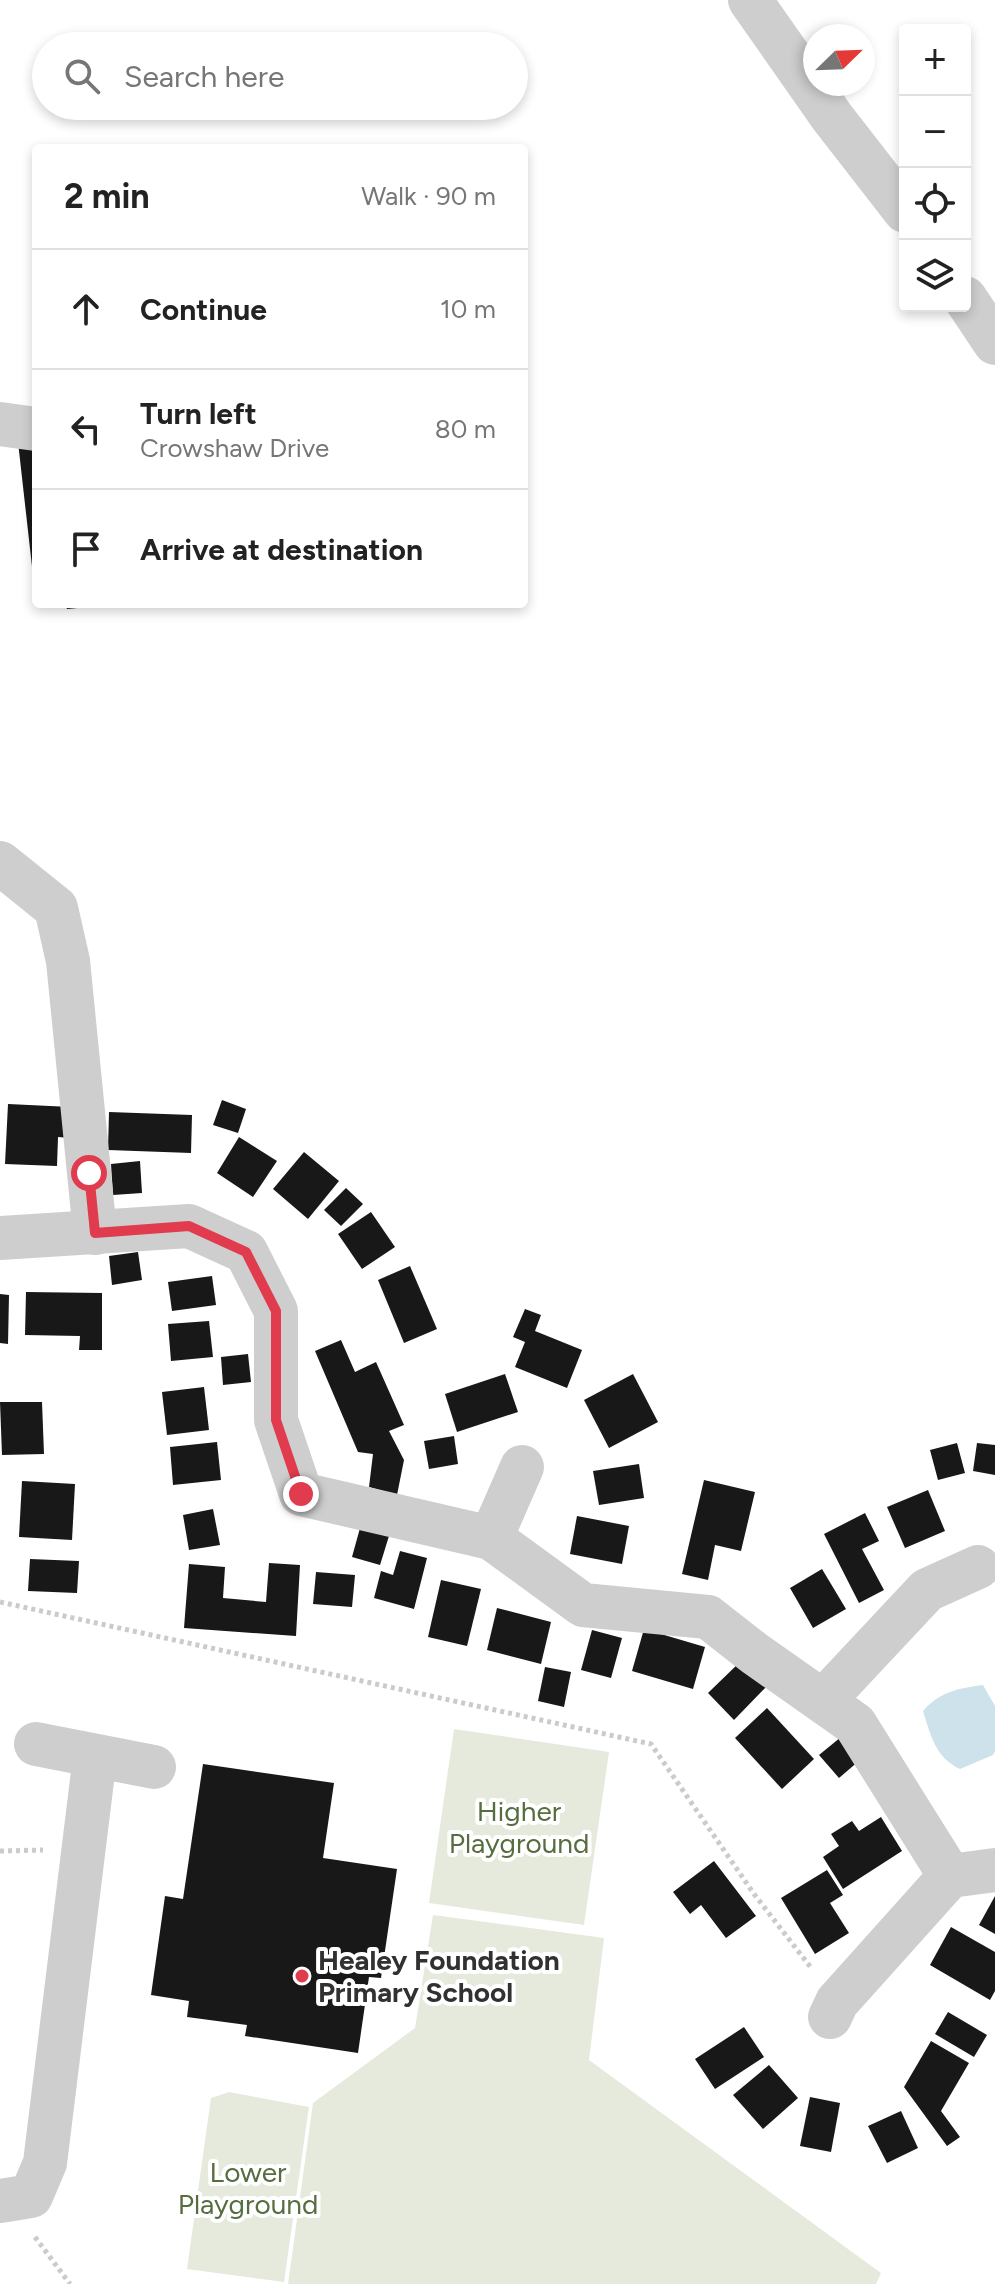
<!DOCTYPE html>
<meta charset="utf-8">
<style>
:root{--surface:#fff;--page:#f2f2f2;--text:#222;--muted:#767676;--line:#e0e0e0}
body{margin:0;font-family:Figtree,sans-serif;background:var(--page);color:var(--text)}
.controls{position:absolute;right:24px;top:24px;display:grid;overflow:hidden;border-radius:8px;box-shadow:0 4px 12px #0003}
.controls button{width:72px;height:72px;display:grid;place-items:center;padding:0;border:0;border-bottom:2px solid var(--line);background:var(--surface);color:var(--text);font:40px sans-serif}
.compass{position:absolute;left:803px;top:24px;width:72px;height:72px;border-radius:50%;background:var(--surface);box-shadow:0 4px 12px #0003;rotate:67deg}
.stop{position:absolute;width:24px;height:24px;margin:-18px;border:6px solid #e13b4e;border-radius:50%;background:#fff}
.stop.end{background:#e13b4e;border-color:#fff;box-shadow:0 2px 8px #0008}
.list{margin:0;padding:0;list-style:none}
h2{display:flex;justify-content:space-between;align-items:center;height:104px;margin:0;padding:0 32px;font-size:34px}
h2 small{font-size:26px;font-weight:400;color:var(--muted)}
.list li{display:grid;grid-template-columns:52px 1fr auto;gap:24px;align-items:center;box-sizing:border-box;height:120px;padding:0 32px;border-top:2px solid var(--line)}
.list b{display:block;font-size:30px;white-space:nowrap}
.list p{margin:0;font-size:26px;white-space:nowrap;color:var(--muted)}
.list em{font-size:26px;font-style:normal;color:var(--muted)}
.icon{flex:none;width:44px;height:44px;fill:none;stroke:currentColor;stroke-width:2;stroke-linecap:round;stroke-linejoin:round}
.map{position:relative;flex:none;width:995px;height:2284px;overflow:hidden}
.search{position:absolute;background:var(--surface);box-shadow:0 4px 12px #0003;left:32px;top:32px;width:496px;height:88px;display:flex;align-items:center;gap:20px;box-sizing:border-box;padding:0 28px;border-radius:44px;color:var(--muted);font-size:30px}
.panel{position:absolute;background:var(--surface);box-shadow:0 4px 12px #0003;left:32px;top:144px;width:496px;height:464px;border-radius:8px}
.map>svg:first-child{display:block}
.green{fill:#e5eadd}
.water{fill:#cee2ec}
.building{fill:#181818}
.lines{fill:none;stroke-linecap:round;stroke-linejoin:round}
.path{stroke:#cbcbcb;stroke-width:5;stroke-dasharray:4 4;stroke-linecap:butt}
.minor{stroke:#cecece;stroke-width:44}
.route{stroke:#e13b4e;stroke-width:10}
.poi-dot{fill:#e13b4e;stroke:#fff;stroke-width:3}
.labels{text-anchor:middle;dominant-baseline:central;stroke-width:8;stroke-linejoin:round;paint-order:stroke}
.park-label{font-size:28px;fill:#566d3f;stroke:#fff}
.poi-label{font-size:28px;font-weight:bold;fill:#313131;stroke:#fff;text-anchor:start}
</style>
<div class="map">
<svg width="995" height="2284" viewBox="0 0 995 2284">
<rect width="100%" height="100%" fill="#fff"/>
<!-- green -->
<g class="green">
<polygon points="454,1729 609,1752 584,1925 429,1903"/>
<polygon points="433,1915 604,1938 589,2060 881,2273 876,2284 288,2284 313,2103 415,2028"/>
<polygon points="229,2092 309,2107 284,2282 187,2269 211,2098"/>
</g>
<!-- water -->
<path class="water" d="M 983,1685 L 995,1706 L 995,1751 L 993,1755 L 960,1769 C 935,1757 931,1736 923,1711 C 939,1692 959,1688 983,1685 Z"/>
<!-- building -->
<g class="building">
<polygon points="36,440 36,583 34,584 18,442"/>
<polygon points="65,604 97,604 98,606 67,609"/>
<polygon points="222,1100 246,1109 238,1133 213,1125"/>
<polygon points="8,1104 71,1107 70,1138 58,1137 57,1166 5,1164"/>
<polygon points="109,1112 192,1115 191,1153 108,1150"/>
<polygon points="239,1137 277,1161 253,1197 217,1173"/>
<polygon points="304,1152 339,1181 308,1219 273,1189"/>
<polygon points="140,1161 142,1193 113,1195 111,1164"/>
<polygon points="346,1188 363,1204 341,1226 324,1210"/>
<polygon points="371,1212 395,1247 362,1269 338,1234"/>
<polygon points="138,1252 142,1280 112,1285 109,1256"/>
<polygon points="410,1266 437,1329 404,1343 378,1280"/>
<polygon points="212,1276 216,1305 172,1311 168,1282"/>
<polygon points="26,1292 102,1293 102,1350 79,1350 80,1336 25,1335"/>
<polygon points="0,1294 9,1295 8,1344 0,1343"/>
<polygon points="525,1309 541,1315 535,1331 582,1350 567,1388 515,1367 525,1342 513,1337"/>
<polygon points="209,1321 213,1357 171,1361 168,1324"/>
<polygon points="341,1340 355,1372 376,1362 404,1425 389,1431 404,1460 397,1495 369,1487 373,1454 358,1452 315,1351"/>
<polygon points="248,1354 251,1382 223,1385 221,1357"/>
<polygon points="505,1374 518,1412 457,1432 445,1394"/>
<polygon points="633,1374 658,1422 609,1448 584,1400"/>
<polygon points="204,1387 209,1430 167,1435 162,1392"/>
<polygon points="0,1402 42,1402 44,1454 2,1455"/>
<polygon points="454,1436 458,1464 429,1469 424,1441"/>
<polygon points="217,1442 221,1480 173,1485 170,1447"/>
<polygon points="957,1443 965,1473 938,1480 930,1450"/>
<polygon points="977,1443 995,1445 995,1475 973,1471"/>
<polygon points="639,1464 644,1498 599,1505 593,1471"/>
<polygon points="704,1480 755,1492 741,1551 715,1545 708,1580 682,1574"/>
<polygon points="22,1481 75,1484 72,1540 19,1537"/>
<polygon points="928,1490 945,1531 905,1548 887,1507"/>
<polygon points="213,1509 220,1545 189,1550 183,1515"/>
<polygon points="865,1513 879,1541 862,1549 884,1590 859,1603 824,1534"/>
<polygon points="577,1516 629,1526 622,1564 570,1554"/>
<polygon points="360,1528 389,1536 380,1565 352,1557"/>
<polygon points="400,1551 427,1558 414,1609 374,1598 381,1571 393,1575"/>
<polygon points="30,1559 79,1561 77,1593 28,1591"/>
<polygon points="269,1563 300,1565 296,1636 184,1628 189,1564 225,1567 223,1598 266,1602"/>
<polygon points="822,1569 846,1609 813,1628 790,1588"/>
<polygon points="316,1572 355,1575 352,1607 313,1604"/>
<polygon points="441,1580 481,1589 467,1646 428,1637"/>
<polygon points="497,1608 551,1622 541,1664 487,1650"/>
<polygon points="644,1629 705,1647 693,1689 632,1671"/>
<polygon points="592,1630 622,1638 611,1678 581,1670"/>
<polygon points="742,1660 767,1686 734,1720 708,1693"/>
<polygon points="545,1667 571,1672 564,1707 538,1701"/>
<polygon points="767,1708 814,1759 782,1789 735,1738"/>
<polygon points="841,1737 860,1760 839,1778 819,1755"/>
<polygon points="203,1764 334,1783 323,1858 397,1869 381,1978 369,1977 358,2053 245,2036 247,2025 187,2017 189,2001 151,1995 165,1896 183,1899"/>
<polygon points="881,1817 902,1851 843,1889 823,1857 839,1846 831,1834 852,1821 859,1831"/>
<polygon points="714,1861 756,1916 726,1938 701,1905 690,1914 673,1892"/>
<polygon points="827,1870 843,1895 830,1903 849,1933 815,1954 781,1898"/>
<polygon points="995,1896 995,1934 979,1925"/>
<polygon points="951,1927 995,1952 995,1991 990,2000 930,1965"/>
<polygon points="948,2012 987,2035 974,2057 935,2034"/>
<polygon points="744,2027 764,2057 715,2089 695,2059"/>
<polygon points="931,2041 969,2063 941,2111 960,2137 947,2146 904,2087"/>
<polygon points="769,2065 798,2098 763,2129 733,2095"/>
<polygon points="810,2097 840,2103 831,2152 800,2146"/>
<polygon points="901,2111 918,2148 887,2163 868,2126"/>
</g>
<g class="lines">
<!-- path -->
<g class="path">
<polyline points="0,1602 651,1744 754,1894 812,1969"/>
<polyline points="0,1851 43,1850"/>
<polyline points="35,2237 70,2284"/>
</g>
<!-- minor -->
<g class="minor">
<polyline points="750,0 832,117 905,211"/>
<polyline points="965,298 995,343"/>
<polyline points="0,424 36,429"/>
<polyline points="0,863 56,908 68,961 95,1233"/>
<polyline points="0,1238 189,1226 246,1252 276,1311 276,1420 301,1494 491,1538 583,1605 708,1617 754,1653 855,1724 950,1876"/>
<polyline points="491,1538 522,1467"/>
<polyline points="823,1701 927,1590 978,1567"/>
<polyline points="36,1744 154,1767"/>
<polyline points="830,2017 837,2002 950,1876 995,1870"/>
<polyline points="0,2201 31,2196 45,2163 95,1756"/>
</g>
</g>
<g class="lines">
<!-- route -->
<polyline class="route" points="89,1173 95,1233 189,1226 246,1252 276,1311 276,1420 301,1494"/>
</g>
<!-- markers -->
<circle class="poi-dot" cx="302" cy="1976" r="8"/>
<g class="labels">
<!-- park labels -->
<g class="park-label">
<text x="519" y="1811">Higher<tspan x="519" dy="32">Playground</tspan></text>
<text x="248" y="2172">Lower<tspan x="248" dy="32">Playground</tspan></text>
</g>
<!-- poi labels -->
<g class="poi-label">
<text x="318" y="1960">Healey Foundation<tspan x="318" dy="32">Primary School</tspan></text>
</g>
</g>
</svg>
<div class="controls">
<button>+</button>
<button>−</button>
<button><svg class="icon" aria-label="locate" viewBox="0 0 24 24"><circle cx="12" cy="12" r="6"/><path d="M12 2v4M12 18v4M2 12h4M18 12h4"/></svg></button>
<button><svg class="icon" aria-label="layers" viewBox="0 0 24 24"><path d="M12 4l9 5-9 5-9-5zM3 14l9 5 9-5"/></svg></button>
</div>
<svg class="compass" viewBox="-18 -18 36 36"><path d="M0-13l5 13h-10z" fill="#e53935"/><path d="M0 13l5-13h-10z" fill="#767676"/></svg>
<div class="stop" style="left:89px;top:1173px"></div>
<div class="stop end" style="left:301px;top:1494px"></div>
<div class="search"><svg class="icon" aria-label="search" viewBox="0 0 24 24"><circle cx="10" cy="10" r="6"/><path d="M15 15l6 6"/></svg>Search here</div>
<section class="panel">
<h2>2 min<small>Walk · 90 m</small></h2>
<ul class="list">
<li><svg class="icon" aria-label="ahead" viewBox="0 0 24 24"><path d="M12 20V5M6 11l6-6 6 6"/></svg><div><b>Continue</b></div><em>10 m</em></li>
<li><svg class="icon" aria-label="left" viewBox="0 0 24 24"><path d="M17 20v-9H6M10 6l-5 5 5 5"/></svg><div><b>Turn left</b><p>Crowshaw Drive</p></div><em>80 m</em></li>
<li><svg class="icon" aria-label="arrive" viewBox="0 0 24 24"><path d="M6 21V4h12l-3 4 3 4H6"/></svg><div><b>Arrive at destination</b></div></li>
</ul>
</section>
</div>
